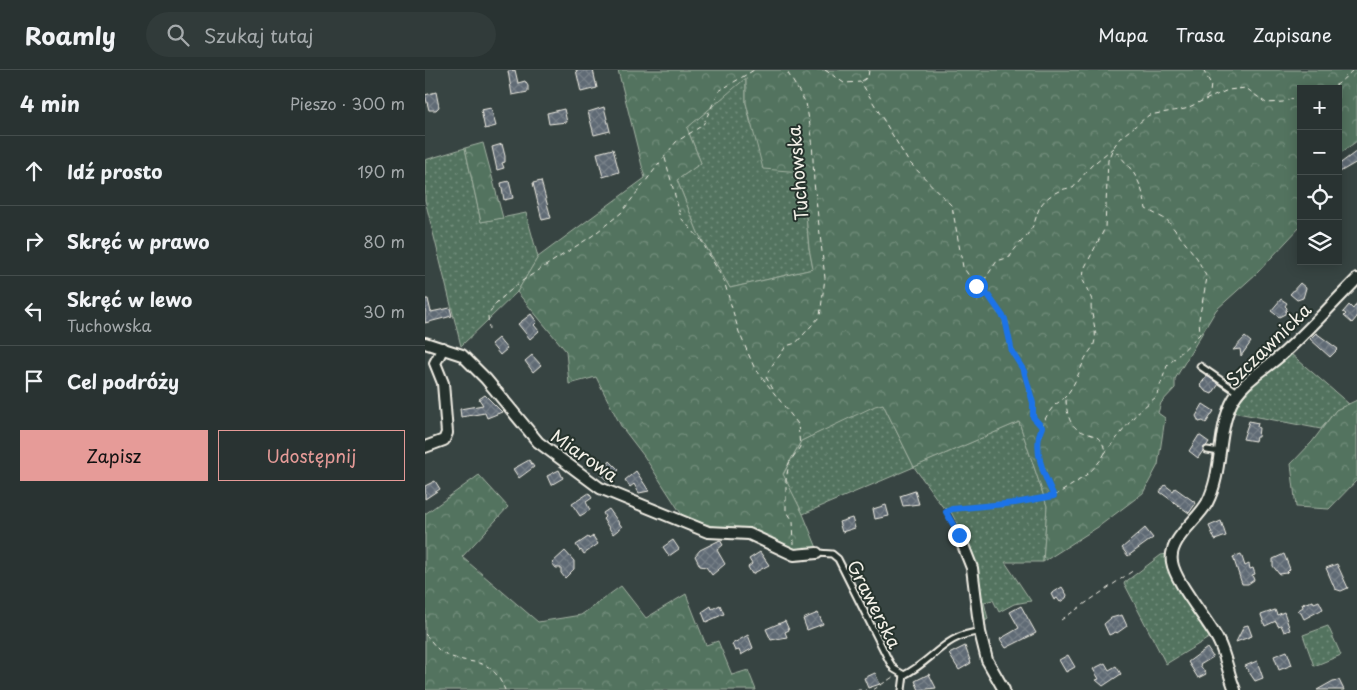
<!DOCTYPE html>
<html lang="pl">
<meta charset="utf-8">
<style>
:root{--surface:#293332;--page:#313b3a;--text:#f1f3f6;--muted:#a5aaac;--line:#454e4d;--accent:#e69b98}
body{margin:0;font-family:"Playpen Sans",sans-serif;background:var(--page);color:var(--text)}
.controls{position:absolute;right:15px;top:15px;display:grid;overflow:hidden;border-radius:0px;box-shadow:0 2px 12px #0003}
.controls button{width:45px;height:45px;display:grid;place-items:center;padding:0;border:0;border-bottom:1px solid var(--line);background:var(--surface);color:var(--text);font:25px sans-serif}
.stop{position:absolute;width:15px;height:15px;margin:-11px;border:4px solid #1a73e8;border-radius:50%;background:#fff}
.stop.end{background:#1a73e8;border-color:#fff;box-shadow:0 1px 5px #0008}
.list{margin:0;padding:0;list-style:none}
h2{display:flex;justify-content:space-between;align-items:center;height:65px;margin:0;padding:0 20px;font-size:21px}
h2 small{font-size:16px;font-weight:400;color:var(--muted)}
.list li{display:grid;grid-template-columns:32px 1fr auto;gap:15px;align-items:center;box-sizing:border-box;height:70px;padding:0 20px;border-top:1px solid var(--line)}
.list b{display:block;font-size:19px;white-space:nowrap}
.list p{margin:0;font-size:16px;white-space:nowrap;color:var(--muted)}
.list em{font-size:16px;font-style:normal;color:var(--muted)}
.actions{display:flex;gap:10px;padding:15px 20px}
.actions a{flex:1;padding:11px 0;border:1px solid var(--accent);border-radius:0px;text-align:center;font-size:18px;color:var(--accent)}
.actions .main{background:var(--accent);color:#111}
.icon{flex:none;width:28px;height:28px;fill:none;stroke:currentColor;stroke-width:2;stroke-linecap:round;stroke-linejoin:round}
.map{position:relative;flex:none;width:932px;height:620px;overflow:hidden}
header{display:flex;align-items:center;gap:30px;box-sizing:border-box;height:70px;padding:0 25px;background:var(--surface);border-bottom:1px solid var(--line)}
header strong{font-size:24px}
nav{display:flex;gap:28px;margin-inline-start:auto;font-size:18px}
.search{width:350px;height:45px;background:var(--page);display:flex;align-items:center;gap:12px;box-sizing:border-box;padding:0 18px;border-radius:28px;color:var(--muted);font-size:19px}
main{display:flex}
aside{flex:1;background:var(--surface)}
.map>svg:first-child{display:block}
.grass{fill:url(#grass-dots);stroke:#a3b2a3}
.forest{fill:url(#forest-crowns);stroke:#a3b2a3;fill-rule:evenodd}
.building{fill:url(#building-cross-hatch);stroke:#f4f1e8}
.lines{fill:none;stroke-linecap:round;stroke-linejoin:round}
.service-casing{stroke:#f4f1e8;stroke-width:9}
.minor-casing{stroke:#f4f1e8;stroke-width:14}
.path{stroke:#f4f1e8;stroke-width:1;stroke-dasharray:5 4;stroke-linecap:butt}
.service{stroke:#26332d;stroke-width:5}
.minor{stroke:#26332d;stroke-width:10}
.route{stroke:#1a73e8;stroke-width:6}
.labels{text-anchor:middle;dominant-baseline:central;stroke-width:4;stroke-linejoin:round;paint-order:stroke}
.street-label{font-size:18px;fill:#f4f1e8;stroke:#26332d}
</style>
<header>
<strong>Roamly</strong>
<div class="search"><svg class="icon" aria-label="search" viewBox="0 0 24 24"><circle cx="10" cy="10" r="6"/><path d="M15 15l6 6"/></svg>Szukaj tutaj</div>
<nav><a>Mapa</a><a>Trasa</a><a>Zapisane</a></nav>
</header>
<main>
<aside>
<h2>4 min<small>Pieszo · 300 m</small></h2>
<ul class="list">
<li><svg class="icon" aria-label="ahead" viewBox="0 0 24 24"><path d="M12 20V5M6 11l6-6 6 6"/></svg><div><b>Idź prosto</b></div><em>190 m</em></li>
<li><svg class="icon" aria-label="right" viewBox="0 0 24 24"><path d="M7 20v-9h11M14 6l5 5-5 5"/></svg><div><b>Skręć w prawo</b></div><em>80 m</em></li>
<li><svg class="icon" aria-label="left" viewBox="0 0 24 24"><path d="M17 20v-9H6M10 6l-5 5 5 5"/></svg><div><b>Skręć w lewo</b><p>Tuchowska</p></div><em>30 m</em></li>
<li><svg class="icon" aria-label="arrive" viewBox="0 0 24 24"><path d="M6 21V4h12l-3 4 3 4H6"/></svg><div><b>Cel podróży</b></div></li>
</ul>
<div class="actions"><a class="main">Zapisz</a><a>Udostępnij</a></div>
</aside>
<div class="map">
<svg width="932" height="620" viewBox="0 0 932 620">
<defs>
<pattern id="grass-dots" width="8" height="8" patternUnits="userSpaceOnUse" patternTransform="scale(1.25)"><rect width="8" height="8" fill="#52735e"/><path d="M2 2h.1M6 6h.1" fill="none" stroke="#748e7d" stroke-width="1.8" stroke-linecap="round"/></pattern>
<pattern id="forest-crowns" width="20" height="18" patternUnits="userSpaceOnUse" patternTransform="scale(1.25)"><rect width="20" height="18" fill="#52735e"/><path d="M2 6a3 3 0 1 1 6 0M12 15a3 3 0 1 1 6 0" fill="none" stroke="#748e7d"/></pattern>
<pattern id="building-cross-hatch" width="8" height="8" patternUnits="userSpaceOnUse" patternTransform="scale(1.25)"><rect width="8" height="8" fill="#5f6a74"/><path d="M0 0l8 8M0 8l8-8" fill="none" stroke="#778088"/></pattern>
</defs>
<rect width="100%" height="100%" fill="#374442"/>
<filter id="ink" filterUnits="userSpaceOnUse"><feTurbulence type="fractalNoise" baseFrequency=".02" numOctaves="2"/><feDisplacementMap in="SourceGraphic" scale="10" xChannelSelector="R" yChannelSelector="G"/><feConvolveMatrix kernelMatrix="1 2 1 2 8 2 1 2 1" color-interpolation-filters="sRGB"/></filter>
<g filter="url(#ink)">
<!-- grass -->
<g class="grass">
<polygon points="321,7 321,33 326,55 377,102 384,178 388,199 305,218 273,163 252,110 276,93 262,58"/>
<polygon points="40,78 56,152 101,143 113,187 92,222 36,276 0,130 0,90"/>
<polygon points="866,284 924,334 911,340 896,359 807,342 813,330 821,324 821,317"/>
<polygon points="458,334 489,397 594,352 622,436 618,492 580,492 606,531 589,534 574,542 568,530 559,532 563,549 556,554 551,505 545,479 526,442 517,436 489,397 378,444 358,405 376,371 450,335"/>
<polygon points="743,484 787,566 741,594 699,513 736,485"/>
<polygon points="903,556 916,585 889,596 878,565"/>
</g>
<!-- forest -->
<g class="forest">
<path d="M 193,0 L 932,0 L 932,71 L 913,85 L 913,19 L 876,19 L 876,156 L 832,203 L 791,240 L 750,309 L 750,318 L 736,333 L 733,343 L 740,348 L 733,395 L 718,423 L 673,457 L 618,492 L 622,436 L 594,352 L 489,397 L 458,334 L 450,336 L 376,371 L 358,404 L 378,444 L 392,478 L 374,480 L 350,472 L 328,461 L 287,456 L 259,448 L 219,386 L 196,356 L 171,307 L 144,314 L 141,281 L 92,222 L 113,187 L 220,108 ZM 321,8 L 321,33 L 338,99 L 377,102 L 384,178 L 388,199 L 305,218 L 273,163 L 252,110 L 276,93 L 262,58 Z"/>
<polygon points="58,73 78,148 56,152 40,78"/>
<polygon points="932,330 932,410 904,439 871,437 866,394 887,372 911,340"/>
<polygon points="54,405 83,437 37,487 113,552 156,545 196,516 221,548 261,524 281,575 293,571 307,605 323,600 331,620 0,620 0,444"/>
</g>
<!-- building -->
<g class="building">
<polygon points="90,0 93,13 100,11 103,16 103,22 87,25 83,1"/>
<polygon points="151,0 168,0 172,18 156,22"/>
<polygon points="11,22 14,37 11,40 4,40 0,25"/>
<polygon points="179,37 185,61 169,65 163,42"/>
<polygon points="66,38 71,56 60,59 56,40"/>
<polygon points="139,39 142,52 124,54 122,43"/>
<polygon points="77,74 80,86 80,92 77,93 79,98 72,100 67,77"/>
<polygon points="188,79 194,102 178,107 172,83"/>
<polygon points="932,81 932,92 913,103 913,95"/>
<polygon points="84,111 88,128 79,130 76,113"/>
<polygon points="116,111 126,148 117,150 108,113"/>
<polygon points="875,213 881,218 878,228 872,230 865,224"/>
<polygon points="0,229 3,229 6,242 25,238 27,246 0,253"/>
<polygon points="856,229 862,233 860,236 862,238 860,244 854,247 846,241"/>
<polygon points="932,233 932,247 927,253 919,246 921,244 918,242 924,235 928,239"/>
<polygon points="106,244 112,252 109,255 114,261 105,269 93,254"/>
<polygon points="891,263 913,279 905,287 885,269"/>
<polygon points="820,267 826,272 816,286 815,279 808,280"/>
<polygon points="73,268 82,279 75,285 66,274"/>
<polygon points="107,285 116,295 108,302 100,291"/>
<polygon points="782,306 794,314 787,324 780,321 775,315"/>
<polygon points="60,325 77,342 62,348 60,343 36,347 35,339 58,335 54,329"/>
<polygon points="778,334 789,341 781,353 778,351 774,352 771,346"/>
<polygon points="824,351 833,353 832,357 834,358 833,367 831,367 830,371 818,369"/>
<polygon points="774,365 784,372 773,388 764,381"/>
<polygon points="104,390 109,397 94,408 88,399"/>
<polygon points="185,391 194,400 183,411 176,405"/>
<polygon points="134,400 138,408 126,415 122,406"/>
<polygon points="211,401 224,421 214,423 209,414 205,417 200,410"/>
<polygon points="10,411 15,419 0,429 0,416"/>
<polygon points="740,415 748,421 750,418 771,433 764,443 735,422"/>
<polygon points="490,421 494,434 478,436 475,426"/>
<polygon points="164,423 167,428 161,432 165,440 155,446 147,434"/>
<polygon points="461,435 464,446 450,449 448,439"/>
<polygon points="184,439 197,457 188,464 178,449 180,447 178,443"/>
<polygon points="427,448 430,458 417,462 414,452"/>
<polygon points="796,451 801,466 790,470 784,456"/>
<polygon points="720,458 728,468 703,486 697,478"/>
<polygon points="168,466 173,474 159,484 156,480 155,481 151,475 163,467 164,469"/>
<polygon points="248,470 254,479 244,486 238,477"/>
<polygon points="295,470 298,475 292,480 300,494 287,505 281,497 275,496 270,486 275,480"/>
<polygon points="140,481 149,491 149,499 140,508 136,503 136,498 131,498 127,493"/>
<polygon points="335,482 344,495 327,504 323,497 327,494 324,489"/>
<polygon points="816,484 820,496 824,494 825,499 828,498 830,504 827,505 829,510 823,514 817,514 808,487"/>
<polygon points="859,484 865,499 861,503 854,504 848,496 848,489"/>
<polygon points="912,494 923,518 916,521 910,519 901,498"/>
<polygon points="637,517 642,525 641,528 635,532 632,528 629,530 626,524"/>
<polygon points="888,531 889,533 894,531 898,539 879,549 876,543 872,541 878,537 877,534"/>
<polygon points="295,535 299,544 281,552 277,542 286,536 287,539"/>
<polygon points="596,536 611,563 581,578 575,569 594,558 585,542"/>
<polygon points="850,540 852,545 859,542 865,560 859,562 856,555 853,556 851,551 840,556 836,545"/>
<polygon points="393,543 398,554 382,560 378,549"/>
<polygon points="697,545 702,556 692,563 691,562 684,565 679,554 686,548"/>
<polygon points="360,551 364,560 360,562 362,567 346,570 341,559"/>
<polygon points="823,555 827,566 811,572 819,556"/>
<polygon points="323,565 328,578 316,585 314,580 310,581 307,574"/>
<polygon points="540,576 546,593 534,600 524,584"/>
<polygon points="782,578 788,587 775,595 781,604 773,608 763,592"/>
<polygon points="862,581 867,595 854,600 849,586"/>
<polygon points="643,585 650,597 641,602 634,590"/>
<polygon points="832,591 838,608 830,611 820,596"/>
<polygon points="680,593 684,600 691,596 696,604 678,616 671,610 674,609 668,599"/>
<polygon points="450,603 455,614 443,618 439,608"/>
<polygon points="504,604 511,618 494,620 490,611"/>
<polygon points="914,610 919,620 892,620 908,611"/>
</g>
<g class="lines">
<defs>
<g id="service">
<polyline points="775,296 814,323"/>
<polyline points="782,380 795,382"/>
<polyline points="392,483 407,484 413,489 464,591 469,599 479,605"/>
<path d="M 479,605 C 508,591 520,564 555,562"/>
<polyline points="477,620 479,605"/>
</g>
<g id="minor">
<polyline points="0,273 37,285 61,309 113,372 175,418 283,462 324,464 369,485 392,483"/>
<polyline points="0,377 19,370 22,363 18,313 10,293 18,278"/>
<polyline points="534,465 547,498 555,562 562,590 579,620"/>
<path d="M 810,620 C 803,604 801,585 793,570 C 782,549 750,512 747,492 C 743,470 771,452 782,433 C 798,402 792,365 806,334 C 817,310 845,297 863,279 C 887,257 909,232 932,209"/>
</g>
</defs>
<!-- service casing -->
<use href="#service" class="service-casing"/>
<!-- minor casing -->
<use href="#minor" class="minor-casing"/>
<!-- path -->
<g class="path">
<polyline points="400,0 419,13 436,12 483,91 527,136 538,197 551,216 563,225 580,249 587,282 599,301 609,333 608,347 616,356"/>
<polyline points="437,11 443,7 444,0"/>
<polyline points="902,19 913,14 928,0"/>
<polyline points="780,30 803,20 821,18 841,33 858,32 876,25"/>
<polyline points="240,88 256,148 276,170 299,211 314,262 329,297 373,354 375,377 364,393 361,410 361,440 368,451 369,474"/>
<path d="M 551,216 L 560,209 L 572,191 L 585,187 C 590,176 600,170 606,159 C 611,152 611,144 615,137 C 620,127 637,117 648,118 L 666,96 L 688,78 C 708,101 716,108 721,139 L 742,150 L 772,188 L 782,208 L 774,249 L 775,264 L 742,296 L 731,327 L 712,343 L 680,383"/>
<polyline points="64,260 63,246 71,233 94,213 167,166 196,143 251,72 278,55 294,21 329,0"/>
<path d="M 348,319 L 341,307 C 345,295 354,288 361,276 L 371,273 L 395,246 L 400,208 L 389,112 L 387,67 L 381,33 L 361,0"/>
<path d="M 629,426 C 649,414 669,403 680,383 C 677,350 642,380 641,328"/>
<path d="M 530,457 L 521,442 L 527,439 L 590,433 L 629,426 C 614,397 605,365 628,337 C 631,333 637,331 640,327 C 649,317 654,302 659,291 C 661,285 667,280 669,274 C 674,258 663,242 667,230 L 658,210 L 659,199 L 680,158 L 683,90 L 688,78 L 695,68 L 724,45 L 760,39 L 779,30 L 785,23 L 786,14 L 778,0"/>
<polyline points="636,550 709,500"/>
<path d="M 0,564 C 6,570 12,580 19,584 C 50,598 64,583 80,620"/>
<polyline points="431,620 441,620"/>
<polyline points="448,620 468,607"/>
</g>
<!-- service -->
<use href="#service" class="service"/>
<!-- minor -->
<use href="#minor" class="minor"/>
</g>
</g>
<g class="lines" filter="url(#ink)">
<!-- route -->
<path class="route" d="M 534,465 L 521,442 L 527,439 L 590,433 L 629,426 C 619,406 607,379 617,357 L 608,347 L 608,333 L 599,301 L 587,282 L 580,249 L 563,225 L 551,216"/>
</g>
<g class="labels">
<!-- street labels -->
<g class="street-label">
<text transform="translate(372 103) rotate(-95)">Tuchowska</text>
<text transform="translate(843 274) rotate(-44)">Szczawnicka</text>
<text transform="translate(160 385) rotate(35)">Miarowa</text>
<text transform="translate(450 534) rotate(63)">Grawerska</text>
</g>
</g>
</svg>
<div class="controls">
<button>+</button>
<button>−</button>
<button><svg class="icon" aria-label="locate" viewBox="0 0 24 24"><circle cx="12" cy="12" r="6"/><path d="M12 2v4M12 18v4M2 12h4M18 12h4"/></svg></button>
<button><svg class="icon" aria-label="layers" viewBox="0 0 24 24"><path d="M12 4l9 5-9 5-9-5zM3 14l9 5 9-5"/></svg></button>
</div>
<div class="stop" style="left:551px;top:216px"></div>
<div class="stop end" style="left:534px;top:465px"></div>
</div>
</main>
